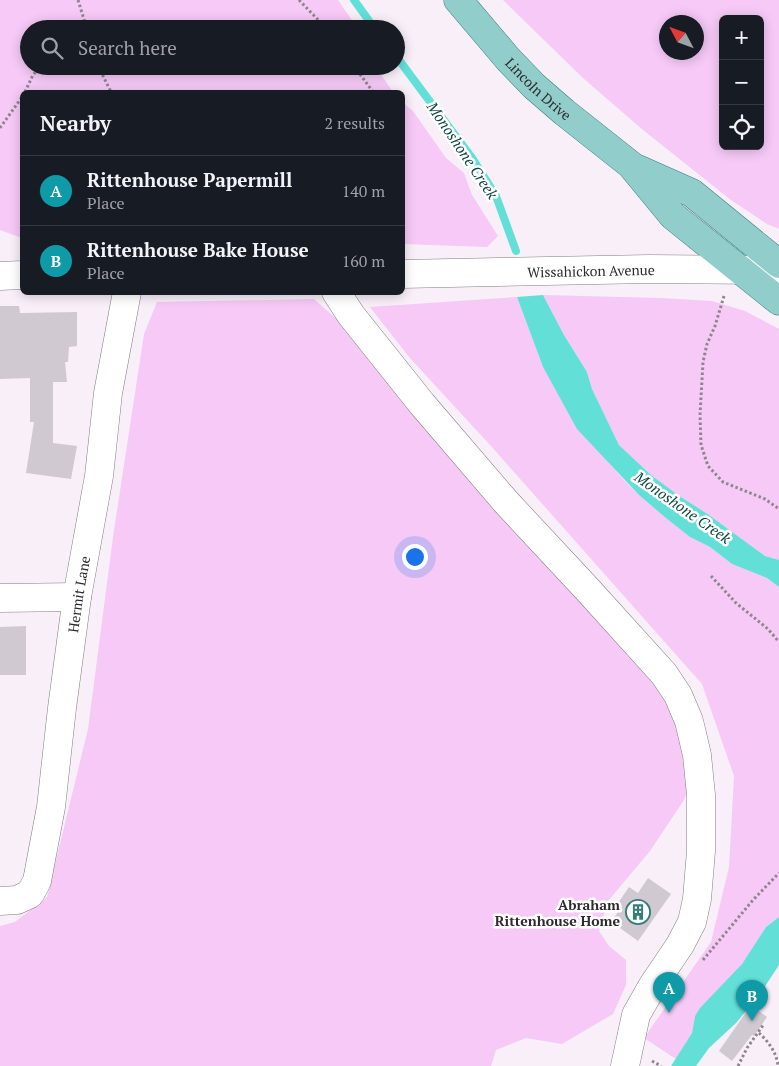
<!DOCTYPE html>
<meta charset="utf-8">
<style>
:root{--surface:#171b24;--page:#242831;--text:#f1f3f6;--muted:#9ea1a6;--line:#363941;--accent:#357d79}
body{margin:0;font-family:"PT Serif",serif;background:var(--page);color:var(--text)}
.controls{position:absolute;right:15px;top:15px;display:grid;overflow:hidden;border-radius:8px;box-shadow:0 2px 12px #0003}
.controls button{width:45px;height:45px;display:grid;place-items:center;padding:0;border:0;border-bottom:1px solid var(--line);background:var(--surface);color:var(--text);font:25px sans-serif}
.compass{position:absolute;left:659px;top:15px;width:45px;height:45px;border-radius:50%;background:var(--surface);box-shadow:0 2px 12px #0003;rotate:311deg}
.you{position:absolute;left:414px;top:556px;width:18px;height:18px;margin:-12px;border:4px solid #fff;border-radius:50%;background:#1a73e8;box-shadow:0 0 0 8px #1a73e833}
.badge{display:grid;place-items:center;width:32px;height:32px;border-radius:50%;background:var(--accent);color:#fff;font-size:16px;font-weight:700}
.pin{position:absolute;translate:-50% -41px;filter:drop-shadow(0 1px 2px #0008)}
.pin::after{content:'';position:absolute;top:26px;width:18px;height:15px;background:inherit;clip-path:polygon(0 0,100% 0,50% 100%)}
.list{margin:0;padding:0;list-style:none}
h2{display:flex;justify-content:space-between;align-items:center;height:65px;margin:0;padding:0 20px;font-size:21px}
h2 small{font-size:16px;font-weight:400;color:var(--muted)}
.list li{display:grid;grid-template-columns:32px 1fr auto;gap:15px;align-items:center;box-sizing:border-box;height:70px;padding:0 20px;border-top:1px solid var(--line)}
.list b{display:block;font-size:19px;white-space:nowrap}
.list p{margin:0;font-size:16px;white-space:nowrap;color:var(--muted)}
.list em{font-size:16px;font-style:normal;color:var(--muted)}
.icon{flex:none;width:28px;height:28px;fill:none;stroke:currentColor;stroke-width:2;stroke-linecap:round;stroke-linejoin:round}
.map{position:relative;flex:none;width:779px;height:1066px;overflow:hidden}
.search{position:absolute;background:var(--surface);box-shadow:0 2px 12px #0003;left:20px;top:20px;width:385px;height:55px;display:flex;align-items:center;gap:12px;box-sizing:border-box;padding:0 18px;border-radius:28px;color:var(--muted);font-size:19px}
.panel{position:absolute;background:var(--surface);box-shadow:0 2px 12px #0003;left:20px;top:90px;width:385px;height:205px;border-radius:8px}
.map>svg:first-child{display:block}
.green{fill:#f6c9f6;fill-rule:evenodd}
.water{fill:#62e0d8}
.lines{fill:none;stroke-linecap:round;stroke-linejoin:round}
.stream{stroke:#62e0d8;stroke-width:8}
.building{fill:#d1c9d1}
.minor-casing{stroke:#857d85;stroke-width:29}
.major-casing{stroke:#3e7f7c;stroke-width:29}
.path{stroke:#8d878d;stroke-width:3;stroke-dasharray:2.5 2.5;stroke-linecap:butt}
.minor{stroke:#fff;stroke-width:28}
.major{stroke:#91cdca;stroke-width:28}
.labels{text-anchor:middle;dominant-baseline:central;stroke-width:5;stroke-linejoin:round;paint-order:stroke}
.street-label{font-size:14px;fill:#2e2b2e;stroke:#fff}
.poi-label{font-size:14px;font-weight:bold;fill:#2e2b2e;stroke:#fff;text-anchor:end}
.water-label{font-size:15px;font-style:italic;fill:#0d4744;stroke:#fff}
</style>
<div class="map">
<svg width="779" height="1066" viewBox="0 0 779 1066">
<rect width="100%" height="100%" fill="#f8eff8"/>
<!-- green -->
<g class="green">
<polygon points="0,0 338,0 358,29 29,29 29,66 375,66 393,92 22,92 22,238 0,230"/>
<path d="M 503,0 L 779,0 L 779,229 L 767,224 L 731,200 L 643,130 L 583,78 ZM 723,19 L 760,19 L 760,146 L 723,146 ZM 696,22 L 696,52 L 666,52 L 666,22 Z"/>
<polygon points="402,102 413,111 446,158 464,173 472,195 498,236 487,247 403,244"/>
<polygon points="543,295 661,298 712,301 745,311 779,329 779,560 765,556 709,515 678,495 651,475 619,445 592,389 587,372 564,335"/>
<polygon points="517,297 543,367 602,455 624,480 639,495 690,537 710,547 732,564 767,578 779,587 779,917 766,927 742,964 695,1016 692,1033 676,1059 644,1038 711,942 729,867 734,776 702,684 490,445 409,357 370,307"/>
<polygon points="314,299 341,323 628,649 674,710 685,756 688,789 684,800 650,851 608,901 599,931 609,946 626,960 626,985 613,1014 562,1044 526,1038 496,1050 491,1066 0,1066 0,926 15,922 47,897 88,729 113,537 144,334 157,302"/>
</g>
<!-- water -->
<g class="water">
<polygon points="543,295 564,335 587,372 592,389 619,445 651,475 678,495 709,515 765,556 779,560 779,587 767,578 732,564 710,547 690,537 666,518 639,495 577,429 543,367 517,297"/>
<polygon points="779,917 779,965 758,997 736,1023 709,1048 696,1066 671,1066 692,1033 695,1016 700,1008 742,964 766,927"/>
</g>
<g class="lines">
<!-- stream -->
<g class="stream">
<polyline points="354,0 375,29"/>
<polyline points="396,56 472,158 496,196 516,251"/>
</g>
</g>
<!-- building -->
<g class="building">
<polygon points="0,306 19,306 20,313 77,312 77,346 69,347 68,362 65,362 67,382 53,382 53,443 77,446 71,479 26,473 34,422 30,422 30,378 0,379"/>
<polygon points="26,626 26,675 0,675 0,627"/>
<polygon points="648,878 671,894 638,941 620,928 622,925 613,919 622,906 618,903 629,887 638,893"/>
<polygon points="751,1005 767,1017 754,1036 752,1035 732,1061 719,1051"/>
</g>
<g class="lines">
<defs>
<g id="minor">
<path id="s1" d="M 402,274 L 649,269 L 779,270"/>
<polyline points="0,276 22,275"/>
<polyline points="336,292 351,315 422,404 506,502 588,590 664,674 678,695 689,721 697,755 701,795 701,851 697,899 692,922 680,945 653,985 636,1015 625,1066"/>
<polyline points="0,598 77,597"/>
<path id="s2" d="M 0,901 L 17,900 L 30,894 L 37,881 L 51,807 L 62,708 L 77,597 L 99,476 L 108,393 L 127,292"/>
</g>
<g id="major">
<path id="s3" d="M 458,0 L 508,59 L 534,86 L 564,112 L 631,165 L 673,216 L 779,301"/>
<polyline points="638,169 692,193 779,264"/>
</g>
</defs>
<!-- minor casing -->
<use href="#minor" class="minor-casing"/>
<!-- major casing -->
<use href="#major" class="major-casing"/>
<!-- path -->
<g class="path">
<polyline points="78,0 87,29"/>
<polyline points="299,0 327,29"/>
<polyline points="69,66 94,66"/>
<polyline points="98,66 111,92"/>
<polyline points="354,66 373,92"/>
<polyline points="25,92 33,75 41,66"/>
<polyline points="402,107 406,107"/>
<polyline points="0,128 22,97"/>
<polyline points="724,296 715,326 707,344 703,362 700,415 701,445 708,466 723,482 765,499 779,509"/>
<polyline points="711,576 736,603 768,629 779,642"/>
<polyline points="703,960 753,900 779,873"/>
<path d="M 759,1033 C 768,1041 777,1053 778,1066"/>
<polyline points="652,1061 661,1066"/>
<polyline points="738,1066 747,1048 764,1024"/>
</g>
<!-- minor -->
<use href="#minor" class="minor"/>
<!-- major -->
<use href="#major" class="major"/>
</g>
<!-- icons -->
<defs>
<symbol id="building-ring" viewBox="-11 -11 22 22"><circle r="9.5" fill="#fff" stroke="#357d79" stroke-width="1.5"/><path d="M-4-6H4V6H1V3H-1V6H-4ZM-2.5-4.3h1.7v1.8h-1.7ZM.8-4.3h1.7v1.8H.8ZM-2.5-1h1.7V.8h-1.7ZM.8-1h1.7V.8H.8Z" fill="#357d79"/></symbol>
</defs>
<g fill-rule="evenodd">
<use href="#building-ring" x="624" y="898" width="28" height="28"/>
</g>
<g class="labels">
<!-- street labels -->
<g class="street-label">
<text stroke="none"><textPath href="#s3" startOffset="120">Lincoln Drive</textPath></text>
<text stroke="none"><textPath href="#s1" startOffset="189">Wissahickon Avenue</textPath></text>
<text stroke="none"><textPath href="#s2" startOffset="336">Hermit Lane</textPath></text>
</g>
<!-- poi labels -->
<g class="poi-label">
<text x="620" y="904">Abraham<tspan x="620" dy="16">Rittenhouse Home</tspan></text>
</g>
<!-- water labels -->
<g class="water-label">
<text transform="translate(463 150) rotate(56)">Monoshone Creek</text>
<text transform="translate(683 507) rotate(35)">Monoshone Creek</text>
</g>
</g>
</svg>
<div class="controls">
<button>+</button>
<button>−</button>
<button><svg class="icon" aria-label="locate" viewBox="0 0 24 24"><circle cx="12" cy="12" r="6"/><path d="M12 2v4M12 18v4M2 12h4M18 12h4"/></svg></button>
</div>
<svg class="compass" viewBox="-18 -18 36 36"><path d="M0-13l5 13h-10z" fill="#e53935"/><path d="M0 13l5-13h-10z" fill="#9ea1a6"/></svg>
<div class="you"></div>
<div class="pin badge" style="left:669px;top:1013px;background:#0f9aa8">A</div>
<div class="pin badge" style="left:752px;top:1021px;background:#0f9aa8">B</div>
<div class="search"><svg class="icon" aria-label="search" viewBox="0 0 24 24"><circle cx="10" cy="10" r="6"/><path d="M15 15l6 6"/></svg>Search here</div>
<section class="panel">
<h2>Nearby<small>2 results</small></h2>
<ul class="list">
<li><span class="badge" style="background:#0f9aa8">A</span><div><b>Rittenhouse Papermill</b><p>Place</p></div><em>140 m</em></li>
<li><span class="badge" style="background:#0f9aa8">B</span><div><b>Rittenhouse Bake House</b><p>Place</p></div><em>160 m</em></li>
</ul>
</section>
</div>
